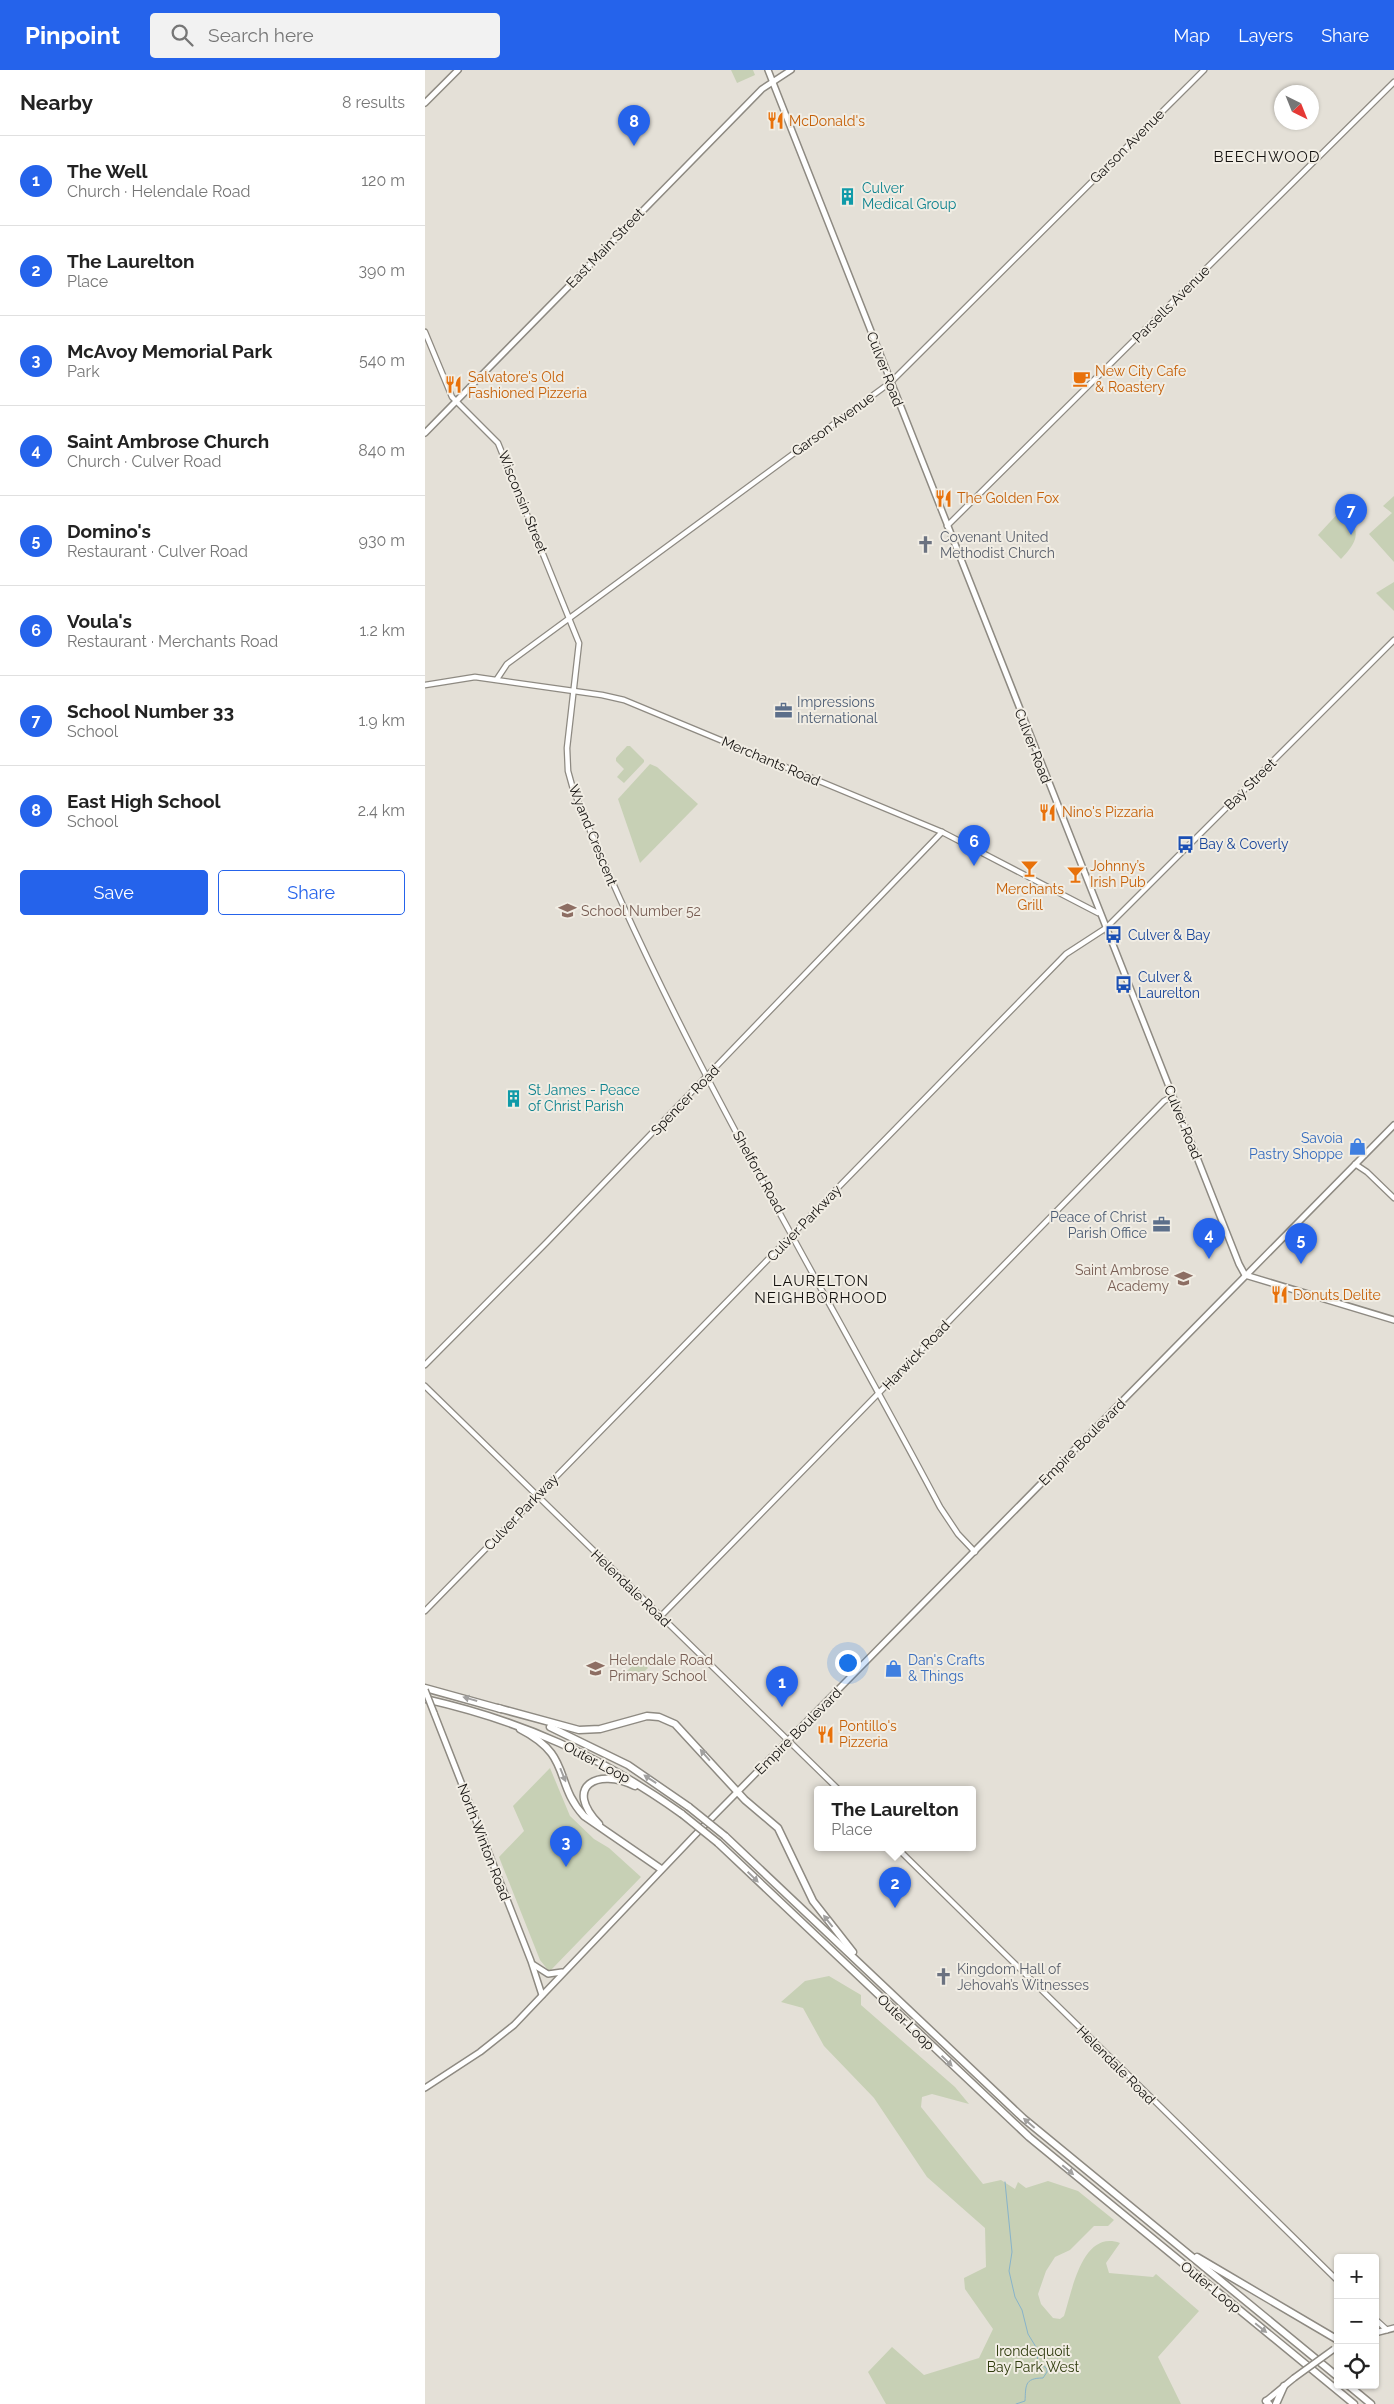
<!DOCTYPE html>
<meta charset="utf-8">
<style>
:root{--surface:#fff;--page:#f2f2f2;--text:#222;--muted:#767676;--line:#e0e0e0;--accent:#2563eb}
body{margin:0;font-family:Raleway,sans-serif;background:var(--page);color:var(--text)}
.controls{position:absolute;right:15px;bottom:15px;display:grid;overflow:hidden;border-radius:5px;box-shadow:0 1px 4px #0004}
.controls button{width:45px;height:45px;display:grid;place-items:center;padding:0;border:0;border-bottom:1px solid var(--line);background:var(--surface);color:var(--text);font:25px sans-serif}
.compass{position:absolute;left:849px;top:15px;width:45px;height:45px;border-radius:50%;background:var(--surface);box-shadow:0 1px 4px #0004;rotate:137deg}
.you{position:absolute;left:422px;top:1592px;width:18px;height:18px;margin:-12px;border:4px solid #fff;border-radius:50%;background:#1a73e8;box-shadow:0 0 0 8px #1a73e833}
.badge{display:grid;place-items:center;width:32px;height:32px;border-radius:50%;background:var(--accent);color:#fff;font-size:16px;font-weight:700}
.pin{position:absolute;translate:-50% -41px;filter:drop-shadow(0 1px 2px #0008)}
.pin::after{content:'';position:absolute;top:26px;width:18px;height:15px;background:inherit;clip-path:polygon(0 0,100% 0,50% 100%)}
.popup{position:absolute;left:389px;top:1716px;width:162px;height:65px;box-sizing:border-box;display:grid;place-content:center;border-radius:5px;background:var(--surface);filter:drop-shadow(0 1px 4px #0005);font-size:16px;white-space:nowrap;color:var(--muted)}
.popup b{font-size:19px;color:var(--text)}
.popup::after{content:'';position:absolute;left:50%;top:100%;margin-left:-10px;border:10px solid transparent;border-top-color:var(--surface)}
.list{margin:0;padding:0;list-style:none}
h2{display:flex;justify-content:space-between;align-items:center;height:65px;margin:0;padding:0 20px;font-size:21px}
h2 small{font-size:16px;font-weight:400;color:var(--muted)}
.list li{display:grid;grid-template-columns:32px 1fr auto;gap:15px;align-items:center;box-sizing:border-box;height:90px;padding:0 20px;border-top:1px solid var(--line)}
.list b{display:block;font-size:19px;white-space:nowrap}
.list p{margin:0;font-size:16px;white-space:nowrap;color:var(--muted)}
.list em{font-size:16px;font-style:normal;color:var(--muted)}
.actions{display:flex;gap:10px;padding:15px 20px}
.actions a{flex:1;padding:11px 0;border:1px solid var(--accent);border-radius:5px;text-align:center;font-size:18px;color:var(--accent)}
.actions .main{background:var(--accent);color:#fff}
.icon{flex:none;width:28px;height:28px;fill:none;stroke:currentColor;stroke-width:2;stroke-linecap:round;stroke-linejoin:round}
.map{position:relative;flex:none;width:969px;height:2334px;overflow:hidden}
header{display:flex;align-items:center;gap:30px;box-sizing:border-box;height:70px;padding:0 25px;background:var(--accent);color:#fff}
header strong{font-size:24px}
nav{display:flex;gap:28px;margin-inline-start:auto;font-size:18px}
.search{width:350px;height:45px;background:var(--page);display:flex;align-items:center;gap:12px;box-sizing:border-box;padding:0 18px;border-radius:5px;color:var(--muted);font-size:19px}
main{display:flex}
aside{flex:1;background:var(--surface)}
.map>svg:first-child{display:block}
.green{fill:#c7d0b5}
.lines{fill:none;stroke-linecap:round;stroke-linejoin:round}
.stream{stroke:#87b3ca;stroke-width:1}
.minor-casing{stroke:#8e8a82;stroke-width:7}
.major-casing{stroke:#8e8a82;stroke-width:8}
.highway-casing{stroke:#8e8a82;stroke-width:9}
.minor{stroke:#fff;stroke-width:4.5}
.major{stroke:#fff;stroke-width:5}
.highway{stroke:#fff;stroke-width:6}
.major-bridge-casing{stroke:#8e8a82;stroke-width:8;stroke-linecap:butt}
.highway-bridge-casing{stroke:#8e8a82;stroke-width:9;stroke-linecap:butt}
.major-bridge{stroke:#fff;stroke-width:5}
.highway-bridge{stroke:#fff;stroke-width:6}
.oneway{fill:#a1a09f}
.labels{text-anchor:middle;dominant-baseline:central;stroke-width:4;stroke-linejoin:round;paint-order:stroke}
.food-label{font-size:14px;fill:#c56008;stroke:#f1ede4;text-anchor:start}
.street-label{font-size:14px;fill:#13110f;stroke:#f1ede4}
.culture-label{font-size:14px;fill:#0d838f;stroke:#f1ede4;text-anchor:start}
.worship-label{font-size:14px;fill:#5b616d;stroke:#f1ede4;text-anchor:start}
.service-label{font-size:14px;fill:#4e5e75;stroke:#f1ede4;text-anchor:start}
.transit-label{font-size:14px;fill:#164399;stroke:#f1ede4;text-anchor:start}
.education-label{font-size:14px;fill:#785e54;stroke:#f1ede4;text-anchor:start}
.shop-label{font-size:14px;fill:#366cbe;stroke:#f1ede4;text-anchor:end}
.park-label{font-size:14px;fill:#303c0e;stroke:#f1ede4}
.neighbourhood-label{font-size:15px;letter-spacing:1px;fill:#13110f;stroke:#f1ede4}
</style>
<header>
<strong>Pinpoint</strong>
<div class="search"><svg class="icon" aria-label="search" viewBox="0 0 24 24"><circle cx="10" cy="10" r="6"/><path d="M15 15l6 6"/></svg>Search here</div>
<nav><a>Map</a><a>Layers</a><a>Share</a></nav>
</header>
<main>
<aside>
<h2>Nearby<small>8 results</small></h2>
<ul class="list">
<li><span class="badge">1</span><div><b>The Well</b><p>Church · Helendale Road</p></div><em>120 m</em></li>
<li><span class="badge">2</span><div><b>The Laurelton</b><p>Place</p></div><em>390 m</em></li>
<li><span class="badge">3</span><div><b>McAvoy Memorial Park</b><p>Park</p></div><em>540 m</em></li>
<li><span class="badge">4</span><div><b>Saint Ambrose Church</b><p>Church · Culver Road</p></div><em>840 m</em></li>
<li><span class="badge">5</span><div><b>Domino's</b><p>Restaurant · Culver Road</p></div><em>930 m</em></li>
<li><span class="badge">6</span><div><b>Voula's</b><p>Restaurant · Merchants Road</p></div><em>1.2 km</em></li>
<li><span class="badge">7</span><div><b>School Number 33</b><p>School</p></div><em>1.9 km</em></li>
<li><span class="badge">8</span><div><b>East High School</b><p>School</p></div><em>2.4 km</em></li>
</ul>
<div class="actions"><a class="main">Save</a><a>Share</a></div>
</aside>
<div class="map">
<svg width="969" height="2334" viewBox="0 0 969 2334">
<rect width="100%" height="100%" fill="#e4e0d7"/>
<!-- green -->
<g class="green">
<polygon points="306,0 328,0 330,5 312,13"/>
<polygon points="969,426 969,492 944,464 967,443 958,436"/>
<path d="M 917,439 C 936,460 935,469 916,489 L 893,465 Z"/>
<polygon points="969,512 969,541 951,523"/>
<polygon points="202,676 205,676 219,690 219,692 199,713 192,707 199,699 191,691 191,688"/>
<polygon points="225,694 232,697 273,734 215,793 193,729"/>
<polygon points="214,1589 223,1598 209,1612 200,1603"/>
<polygon points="125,1698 145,1746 169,1769 184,1778 216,1807 126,1900 123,1900 115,1890 74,1787 99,1761 88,1736"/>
<path d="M 404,1906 L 436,1925 L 436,1935 L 530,2017 L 544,2034 L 507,2024 L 497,2027 L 496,2037 L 558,2114 L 576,2110 L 590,2119 L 593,2112 L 601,2118 L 623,2111 L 653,2121 L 689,2150 L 683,2156 L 669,2156 L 645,2180 L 630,2187 L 621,2201 L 613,2224 L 616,2234 L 628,2248 L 635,2249 L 639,2246 C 647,2222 657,2159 695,2173 L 681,2193 L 684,2203 L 728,2207 L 731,2204 L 774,2241 L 733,2287 L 756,2334 L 461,2334 L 443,2302 L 467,2277 L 499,2305 L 554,2288 L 568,2259 L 540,2219 L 539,2208 L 561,2197 L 560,2158 L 502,2107 L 449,2028 L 399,1976 L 378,1938 L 356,1932 L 380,1911 Z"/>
</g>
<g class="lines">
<!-- stream -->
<path class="stream" d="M 580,2112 L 587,2182 L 584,2201 L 590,2227 L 597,2240 L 603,2264 L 614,2282 L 612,2290 L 622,2299 L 622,2302 L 618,2308 C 599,2308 601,2316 600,2331 L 591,2334"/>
<defs>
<g id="minor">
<path d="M 0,262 L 27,327 L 73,373 L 154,573 L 142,678 L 143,701 L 148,719 C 248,969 389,1199 515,1437 L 533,1464 L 550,1482"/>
<polyline points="522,456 969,12"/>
<polyline points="72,609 82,594 466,312 779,0"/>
<polyline points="0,615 50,607 177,625 199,630 517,762 673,843"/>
<polyline points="930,1094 942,1102 969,1128"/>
<polyline points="0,1295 121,1173 517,762"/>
<polyline points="0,1316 413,1719"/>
<polyline points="0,1541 641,884 681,858 969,570"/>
<polyline points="236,1546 739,1031 748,1026"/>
<polyline points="471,1777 913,2211"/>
<polyline points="950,2249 962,2260"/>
</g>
<g id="major">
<polyline points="343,0 814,1194 820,1205 969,1250"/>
<polyline points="0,33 33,0"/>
<polyline points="0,363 337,19 366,0"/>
<polyline points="9,1643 106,1891 117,1925"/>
<polyline points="109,1895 123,1904 137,1902"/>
<polyline points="0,2018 55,1982 89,1955 269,1766 969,1055"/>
<polyline points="950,2263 969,2258"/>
<polyline points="841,2331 869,2308"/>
</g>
<g id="highway">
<polyline points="0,1618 76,1639"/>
<path d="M 0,1629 C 97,1651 176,1686 257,1744"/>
<polyline points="73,1638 154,1660 175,1659 222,1646 234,1647 250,1654 320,1730 353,1758 388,1831 428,1882"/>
<polyline points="125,1657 203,1695 264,1737"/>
<path d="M 95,1659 C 148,1686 128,1712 159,1746 L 236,1799"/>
<path d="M 174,1754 C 138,1717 172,1697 210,1716"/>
<polyline points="300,1766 598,2048 913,2307"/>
<polyline points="293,1773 604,2067 929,2334"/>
<polyline points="772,2187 913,2270"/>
<polyline points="923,2315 946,2334"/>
<polyline points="841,2331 844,2334"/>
<polyline points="851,2334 859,2316"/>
</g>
</defs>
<!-- minor casing -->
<use href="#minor" class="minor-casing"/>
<!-- major casing -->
<use href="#major" class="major-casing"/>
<!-- highway casing -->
<use href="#highway" class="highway-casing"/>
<!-- minor -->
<use href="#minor" class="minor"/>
<!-- major -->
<use href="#major" class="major"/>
<!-- highway -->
<use href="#highway" class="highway"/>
<defs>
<g id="major-bridge">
<polyline points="0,1620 9,1643"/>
<polyline points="869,2308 909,2279"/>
</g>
<g id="highway-bridge">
<polyline points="264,1737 300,1766"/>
<polyline points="257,1744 293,1773"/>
</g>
</defs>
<!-- major-bridge casing -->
<use href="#major-bridge" class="major-bridge-casing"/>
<!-- highway-bridge casing -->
<use href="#highway-bridge" class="highway-bridge-casing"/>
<!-- major-bridge -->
<use href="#major-bridge" class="major-bridge"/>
<!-- highway-bridge -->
<use href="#highway-bridge" class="highway-bridge"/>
</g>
<!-- one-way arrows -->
<defs><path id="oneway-solid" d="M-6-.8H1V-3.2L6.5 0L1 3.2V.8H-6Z" transform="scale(1.25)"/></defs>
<g class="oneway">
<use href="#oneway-solid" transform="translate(45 1629) rotate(-164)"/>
<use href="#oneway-solid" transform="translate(280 1685) rotate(-131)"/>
<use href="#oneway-solid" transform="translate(138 1705) rotate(68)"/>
<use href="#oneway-solid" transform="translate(225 1709) rotate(-147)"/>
<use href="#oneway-solid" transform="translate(328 1807) rotate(44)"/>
<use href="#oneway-solid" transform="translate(403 1851) rotate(-128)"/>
<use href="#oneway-solid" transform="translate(522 1991) rotate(44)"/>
<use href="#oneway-solid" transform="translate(604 2053) rotate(-139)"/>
<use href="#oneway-solid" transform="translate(643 2100) rotate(40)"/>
<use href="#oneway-solid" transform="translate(836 2258) rotate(39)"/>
</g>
<!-- icons -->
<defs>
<symbol id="restaurant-bare" viewBox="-9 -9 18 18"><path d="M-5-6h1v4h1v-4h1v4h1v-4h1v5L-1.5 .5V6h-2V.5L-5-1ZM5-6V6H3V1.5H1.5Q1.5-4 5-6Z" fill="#e8710a" stroke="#f1ede4" stroke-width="2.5" paint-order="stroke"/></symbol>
<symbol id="building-bare" viewBox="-9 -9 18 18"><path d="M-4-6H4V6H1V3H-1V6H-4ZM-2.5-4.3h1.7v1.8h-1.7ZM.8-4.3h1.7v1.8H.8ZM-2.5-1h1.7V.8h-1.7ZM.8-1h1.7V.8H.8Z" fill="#0f9aa8" stroke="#f1ede4" stroke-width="2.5" paint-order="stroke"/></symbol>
<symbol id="cafe-bare" viewBox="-9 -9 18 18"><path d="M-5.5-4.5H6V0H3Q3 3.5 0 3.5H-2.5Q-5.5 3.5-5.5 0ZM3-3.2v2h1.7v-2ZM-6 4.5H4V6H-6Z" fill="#e8710a" stroke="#f1ede4" stroke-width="2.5" paint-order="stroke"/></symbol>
<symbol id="church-bare" viewBox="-9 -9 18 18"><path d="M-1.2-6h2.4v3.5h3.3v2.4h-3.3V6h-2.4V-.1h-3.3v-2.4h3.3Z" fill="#6b7280" stroke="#f1ede4" stroke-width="2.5" paint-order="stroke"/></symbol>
<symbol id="office-bare" viewBox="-9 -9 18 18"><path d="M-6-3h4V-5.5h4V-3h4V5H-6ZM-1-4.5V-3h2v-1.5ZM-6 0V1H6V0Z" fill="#5c6f8a" stroke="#f1ede4" stroke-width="2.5" paint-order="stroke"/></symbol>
<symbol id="bus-bare" viewBox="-9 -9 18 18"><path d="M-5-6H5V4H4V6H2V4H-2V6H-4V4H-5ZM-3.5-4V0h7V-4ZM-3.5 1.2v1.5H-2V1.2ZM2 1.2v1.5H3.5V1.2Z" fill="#1a4fb4" stroke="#f1ede4" stroke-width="2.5" paint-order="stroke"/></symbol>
<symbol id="bar-bare" viewBox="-9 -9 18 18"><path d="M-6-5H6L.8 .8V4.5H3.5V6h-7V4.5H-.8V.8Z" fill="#e8710a" stroke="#f1ede4" stroke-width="2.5" paint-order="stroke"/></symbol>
<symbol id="school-bare" viewBox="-9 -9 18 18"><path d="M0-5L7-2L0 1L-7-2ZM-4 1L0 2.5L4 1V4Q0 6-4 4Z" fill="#8d6e63" stroke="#f1ede4" stroke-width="2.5" paint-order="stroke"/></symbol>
<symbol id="shop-bare" viewBox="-9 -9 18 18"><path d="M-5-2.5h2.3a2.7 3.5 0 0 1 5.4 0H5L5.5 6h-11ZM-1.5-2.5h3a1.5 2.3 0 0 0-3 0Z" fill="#3f7fe0" stroke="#f1ede4" stroke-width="2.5" paint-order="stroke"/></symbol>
</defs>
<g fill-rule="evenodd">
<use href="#restaurant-bare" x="338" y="38" width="25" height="25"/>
<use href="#building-bare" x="410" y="114" width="25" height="25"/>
<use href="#cafe-bare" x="644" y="296" width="25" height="25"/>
<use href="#restaurant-bare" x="16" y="302" width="25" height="25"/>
<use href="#restaurant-bare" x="506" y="416" width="25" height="25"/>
<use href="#church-bare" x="488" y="462" width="25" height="25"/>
<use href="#office-bare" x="346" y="628" width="25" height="25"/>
<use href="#restaurant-bare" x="610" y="730" width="25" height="25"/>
<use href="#bus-bare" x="748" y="762" width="25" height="25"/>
<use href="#bar-bare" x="592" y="786" width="25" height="25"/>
<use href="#bar-bare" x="638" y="792" width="25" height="25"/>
<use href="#school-bare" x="130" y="828" width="25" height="25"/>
<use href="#bus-bare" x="676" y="852" width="25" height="25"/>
<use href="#bus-bare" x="686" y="902" width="25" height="25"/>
<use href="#building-bare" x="76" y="1016" width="25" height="25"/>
<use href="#shop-bare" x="920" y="1064" width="25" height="25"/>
<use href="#office-bare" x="724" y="1142" width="25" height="25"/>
<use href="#school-bare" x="746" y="1196" width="25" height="25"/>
<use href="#restaurant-bare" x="842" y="1212" width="25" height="25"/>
<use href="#school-bare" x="158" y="1586" width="25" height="25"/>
<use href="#shop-bare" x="456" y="1586" width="25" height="25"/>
<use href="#restaurant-bare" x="388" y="1652" width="25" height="25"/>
<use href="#church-bare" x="506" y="1894" width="25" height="25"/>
</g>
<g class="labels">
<!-- food labels -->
<g class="food-label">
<text x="364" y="51">McDonald's</text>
<text x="670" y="301">New City Cafe<tspan x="670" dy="16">&amp; Roastery</tspan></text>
<text x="43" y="307">Salvatore's Old<tspan x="43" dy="16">Fashioned Pizzeria</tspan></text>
<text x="532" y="428">The Golden Fox</text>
<text x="637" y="742">Nino's Pizzaria</text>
<text x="665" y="796">Johnny’s<tspan x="665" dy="16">Irish Pub</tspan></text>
<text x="605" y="819" text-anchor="middle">Merchants<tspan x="605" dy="16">Grill</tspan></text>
<text x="868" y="1225">Donuts Delite</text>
<text x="414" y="1656">Pontillo's<tspan x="414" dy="16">Pizzeria</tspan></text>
</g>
<!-- street labels -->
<g class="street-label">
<text transform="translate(702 76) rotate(-45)">Garson Avenue</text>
<text transform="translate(180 178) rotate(-46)">East Main Street</text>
<text transform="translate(746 234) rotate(-45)">Parsells Avenue</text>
<text transform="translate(460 299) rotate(69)">Culver Road</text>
<text transform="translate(408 354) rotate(-36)">Garson Avenue</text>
<text transform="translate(98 432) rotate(68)">Wisconsin Street</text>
<text transform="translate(608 676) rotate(69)">Culver Road</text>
<text transform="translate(346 691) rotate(23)">Merchants Road</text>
<text transform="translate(825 714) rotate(-45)">Bay Street</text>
<text transform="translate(168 765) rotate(68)">Wyand Crescent</text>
<text transform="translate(260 1030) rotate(-46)">Spencer Road</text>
<text transform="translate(758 1052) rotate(68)">Culver Road</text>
<text transform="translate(334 1102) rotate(61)">Shelford Road</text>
<text transform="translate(379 1153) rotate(-46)">Culver Parkway</text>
<text transform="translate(491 1285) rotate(-46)">Harwick Road</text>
<text transform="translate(657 1372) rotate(-45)">Empire Boulevard</text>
<text transform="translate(96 1442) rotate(-46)">Culver Parkway</text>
<text transform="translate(206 1518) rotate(44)">Helendale Road</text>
<text transform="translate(373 1661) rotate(-45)">Empire Boulevard</text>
<text transform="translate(172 1692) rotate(28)">Outer Loop</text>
<text transform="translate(59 1772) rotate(69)">North Winton Road</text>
<text transform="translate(481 1952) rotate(44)">Outer Loop</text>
<text transform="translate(691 1995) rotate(45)">Helendale Road</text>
<text transform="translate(786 2217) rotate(39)">Outer Loop</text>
</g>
<!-- culture labels -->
<g class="culture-label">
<text x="437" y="118">Culver<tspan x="437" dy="16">Medical Group</tspan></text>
<text x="103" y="1020">St James - Peace<tspan x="103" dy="16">of Christ Parish</tspan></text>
</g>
<!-- worship labels -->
<g class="worship-label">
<text x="515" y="467">Covenant United<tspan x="515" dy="16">Methodist Church</tspan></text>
<text x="532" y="1899">Kingdom Hall of<tspan x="532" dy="16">Jehovah’s Witnesses</tspan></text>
</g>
<!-- service labels -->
<g class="service-label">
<text x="372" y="632">Impressions<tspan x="372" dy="16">International</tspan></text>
<text x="722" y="1147" text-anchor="end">Peace of Christ<tspan x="722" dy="16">Parish Office</tspan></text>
</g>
<!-- transit labels -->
<g class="transit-label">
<text x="774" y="774">Bay &amp; Coverly</text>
<text x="703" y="865">Culver &amp; Bay</text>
<text x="713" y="907">Culver &amp;<tspan x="713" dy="16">Laurelton</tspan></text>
</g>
<!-- education labels -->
<g class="education-label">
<text x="156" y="841">School Number 52</text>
<text x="744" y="1200" text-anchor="end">Saint Ambrose<tspan x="744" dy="16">Academy</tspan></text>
<text x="184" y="1590">Helendale Road<tspan x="184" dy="16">Primary School</tspan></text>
</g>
<!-- shop labels -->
<g class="shop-label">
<text x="918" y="1068">Savoia<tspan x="918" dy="16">Pastry Shoppe</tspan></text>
<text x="483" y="1590" text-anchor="start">Dan's Crafts<tspan x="483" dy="16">&amp; Things</tspan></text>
</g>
<!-- park labels -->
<g class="park-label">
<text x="608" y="2281">Irondequoit<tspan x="608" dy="16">Bay Park West</tspan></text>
</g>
<!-- neighbourhood labels -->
<g class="neighbourhood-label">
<text x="842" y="87">BEECHWOOD</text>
<text x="396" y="1211">LAURELTON<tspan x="396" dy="17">NEIGHBORHOOD</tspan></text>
</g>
</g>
</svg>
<div class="controls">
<button>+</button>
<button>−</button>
<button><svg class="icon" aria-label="locate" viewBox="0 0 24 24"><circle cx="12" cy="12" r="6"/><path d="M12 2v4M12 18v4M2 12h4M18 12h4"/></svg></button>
</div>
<svg class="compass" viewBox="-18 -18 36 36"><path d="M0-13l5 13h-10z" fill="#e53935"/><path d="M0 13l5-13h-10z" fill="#767676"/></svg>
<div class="you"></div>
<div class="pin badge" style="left:357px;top:1637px">1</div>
<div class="pin badge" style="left:470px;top:1838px">2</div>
<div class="popup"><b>The Laurelton</b>Place</div>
<div class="pin badge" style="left:141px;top:1797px">3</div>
<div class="pin badge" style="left:784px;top:1189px">4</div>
<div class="pin badge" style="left:876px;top:1194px">5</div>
<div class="pin badge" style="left:549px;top:796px">6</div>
<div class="pin badge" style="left:926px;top:465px">7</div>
<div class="pin badge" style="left:209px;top:76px">8</div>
</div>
</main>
